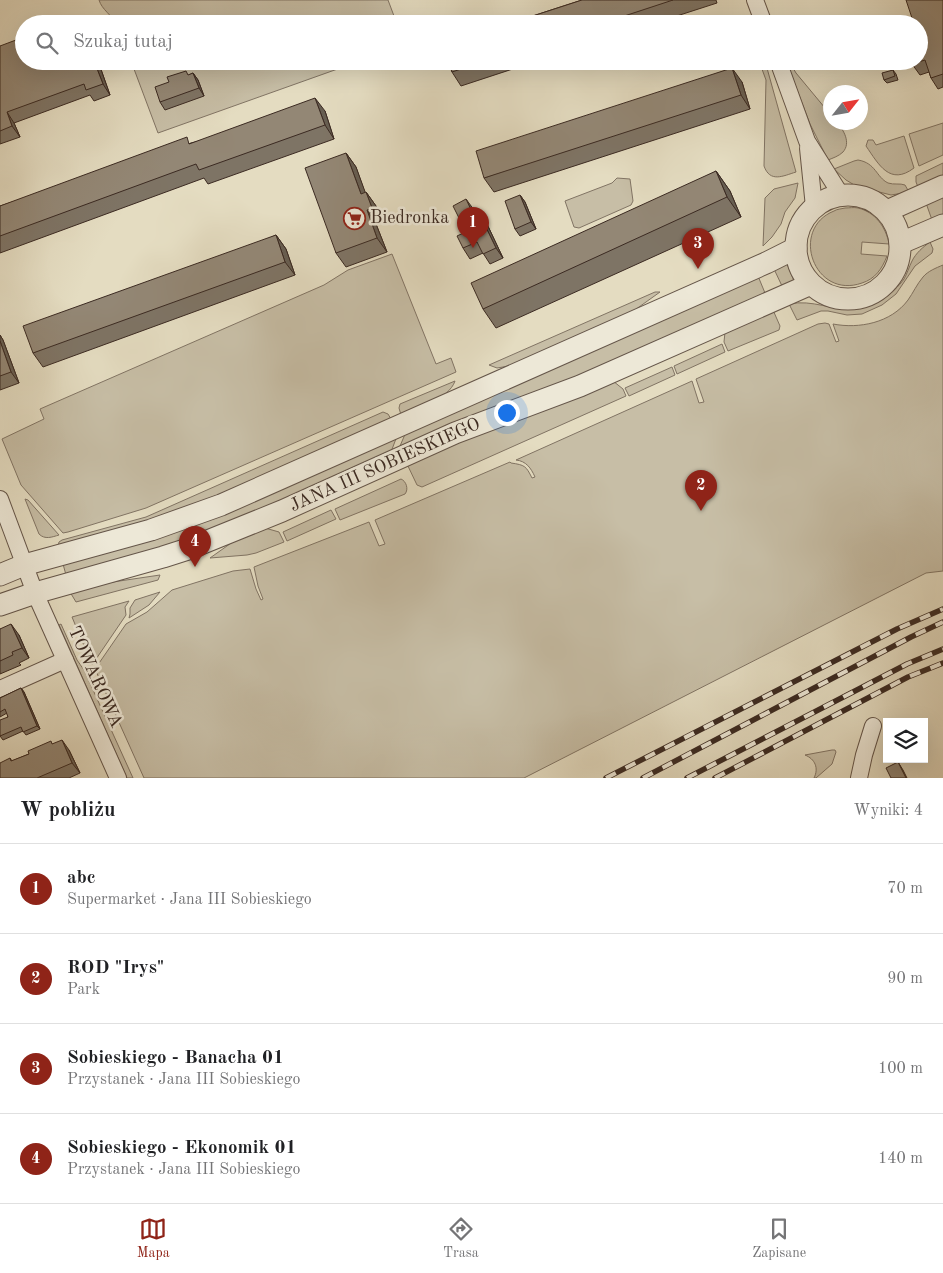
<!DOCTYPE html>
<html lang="pl">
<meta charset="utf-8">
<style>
:root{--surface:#fff;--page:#f6f6f6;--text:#202124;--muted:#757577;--line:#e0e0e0;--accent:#8f2418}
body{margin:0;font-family:"Old Standard TT",serif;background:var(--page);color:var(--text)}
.controls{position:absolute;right:15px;bottom:15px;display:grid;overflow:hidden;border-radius:0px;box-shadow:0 5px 20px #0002}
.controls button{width:45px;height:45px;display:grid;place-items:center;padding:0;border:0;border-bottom:1px solid var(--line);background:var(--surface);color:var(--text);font:25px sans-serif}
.compass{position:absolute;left:823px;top:85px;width:45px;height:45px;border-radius:50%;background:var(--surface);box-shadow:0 5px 20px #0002;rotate:59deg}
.you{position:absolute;left:506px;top:412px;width:18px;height:18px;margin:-12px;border:4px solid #fff;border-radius:50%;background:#1a73e8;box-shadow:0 0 0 8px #1a73e833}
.badge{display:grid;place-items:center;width:32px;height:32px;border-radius:50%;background:var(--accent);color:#fff;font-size:16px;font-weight:700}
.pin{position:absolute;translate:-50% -41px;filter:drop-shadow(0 1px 2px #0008)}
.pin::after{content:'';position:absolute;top:26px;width:18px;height:15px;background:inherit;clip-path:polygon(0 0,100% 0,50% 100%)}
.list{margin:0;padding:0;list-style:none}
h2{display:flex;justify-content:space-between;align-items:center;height:65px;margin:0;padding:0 20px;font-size:21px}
h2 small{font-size:16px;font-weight:400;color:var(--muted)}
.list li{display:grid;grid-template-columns:32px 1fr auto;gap:15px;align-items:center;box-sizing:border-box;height:90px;padding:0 20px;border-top:1px solid var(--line)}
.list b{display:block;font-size:19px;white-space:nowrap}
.list p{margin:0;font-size:16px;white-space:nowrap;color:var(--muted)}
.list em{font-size:16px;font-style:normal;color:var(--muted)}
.icon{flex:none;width:28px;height:28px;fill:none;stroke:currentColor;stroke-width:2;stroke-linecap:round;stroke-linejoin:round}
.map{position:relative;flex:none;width:943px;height:778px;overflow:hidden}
.search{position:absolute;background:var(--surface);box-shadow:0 5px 20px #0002;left:15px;right:15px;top:15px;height:55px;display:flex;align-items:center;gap:12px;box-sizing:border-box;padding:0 18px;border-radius:28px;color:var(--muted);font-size:19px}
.sheet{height:425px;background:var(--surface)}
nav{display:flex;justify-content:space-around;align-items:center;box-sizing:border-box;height:70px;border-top:1px solid var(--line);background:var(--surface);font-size:14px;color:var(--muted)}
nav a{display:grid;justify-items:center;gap:2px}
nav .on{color:var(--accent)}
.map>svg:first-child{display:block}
.green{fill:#c7bea6;stroke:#817464}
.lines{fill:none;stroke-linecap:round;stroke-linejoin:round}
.minor-casing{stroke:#65564a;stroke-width:18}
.tertiary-casing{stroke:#65564a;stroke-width:23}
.minor{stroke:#ede8d7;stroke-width:16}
.tertiary{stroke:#ede8d7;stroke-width:21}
.rail-casing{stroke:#3b2a22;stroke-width:5.5}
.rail{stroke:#ede8d7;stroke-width:4;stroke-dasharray:11;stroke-linecap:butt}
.wall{fill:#7e7465;stroke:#3b2a22}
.shaded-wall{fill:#675e52;stroke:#3b2a22}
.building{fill:#938775;stroke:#3b2a22}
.labels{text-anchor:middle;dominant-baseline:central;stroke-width:5;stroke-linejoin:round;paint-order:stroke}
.poi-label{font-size:18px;fill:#3b2a22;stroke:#ede8d7;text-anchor:start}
.street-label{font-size:18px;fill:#3b2a22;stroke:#ede8d7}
</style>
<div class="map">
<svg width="943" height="778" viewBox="0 0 943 778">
<rect width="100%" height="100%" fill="#e4dcc1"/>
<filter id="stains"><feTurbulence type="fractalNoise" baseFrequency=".004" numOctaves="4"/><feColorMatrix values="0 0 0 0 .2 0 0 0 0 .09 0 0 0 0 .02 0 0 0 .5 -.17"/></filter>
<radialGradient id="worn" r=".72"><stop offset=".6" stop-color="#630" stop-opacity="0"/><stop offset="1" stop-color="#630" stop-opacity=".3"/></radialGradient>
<!-- green -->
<g class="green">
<path d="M 99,0 L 388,0 L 397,24 L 116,24 C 112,15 102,10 99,0 Z"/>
<polygon points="131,61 360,61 158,133"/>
<path d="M 759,61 L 765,61 L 796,172 C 783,176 770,183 764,166 L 766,80 Z"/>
<path d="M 786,61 L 790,61 L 793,68 L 796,73 L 830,114 L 830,122 L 837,123 C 844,130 851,143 843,152 C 839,156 833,158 828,160 L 810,124 Z"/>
<polygon points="943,123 943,155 919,166 909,134"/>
<path d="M 904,136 L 914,168 C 890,186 879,165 866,146 L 868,140 L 873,140 L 876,145 Z"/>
<path d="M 858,160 C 876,163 876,177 888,183 C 894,185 900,183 905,185 L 909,192 L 891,195 L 856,186 L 846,180 L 834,169 L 854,161 Z"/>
<polygon points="943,163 943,176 918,187 916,182 916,176"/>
<polygon points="617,178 630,179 633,201 631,205 579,228 574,227 565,201 612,183"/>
<polygon points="798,183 795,198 785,212 781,224 772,237 763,246 765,198 774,189"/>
<polygon points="943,196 943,215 932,220 926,203"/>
<path d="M 845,208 C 849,208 854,207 858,208 C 875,212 886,227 889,244 L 862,242 L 861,254 L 887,256 C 882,269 875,279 862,283 C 814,300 789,229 834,211 C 837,209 841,209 845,208 Z"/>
<path d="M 930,242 L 933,249 L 932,253 L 915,266 L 896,294 L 882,305 L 862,314 L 847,315 L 828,311 L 821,311 L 797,320 L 789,304 C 813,299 832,311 855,309 C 874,308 893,294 904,279 C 907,274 909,267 912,261 C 916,253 923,247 930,242 Z"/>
<polygon points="392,254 436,364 451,358 456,372 146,508 68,532 63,533 21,485 2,439 44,419 40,409 324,285 348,270"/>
<polygon points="786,264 788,266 794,281 782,286 774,269"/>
<path d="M 943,265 L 943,571 L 926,573 L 524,778 L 144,778 L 95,669 L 126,624 L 147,612 L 172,590 L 233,571 L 250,569 L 256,589 L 261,600 L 263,599 L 258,586 L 254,567 L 369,522 L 379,546 L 385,544 L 375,520 L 510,462 L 511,463 C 525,465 526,466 532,478 L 535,477 C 531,468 526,461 516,460 L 692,381 L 699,403 L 704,402 L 696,379 L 818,324 L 825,323 L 829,324 L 836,342 L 839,341 L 833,324 C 859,329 891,323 908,300 C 913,293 917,284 923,277 C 928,271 936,268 943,265 Z"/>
<polygon points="758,276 765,293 578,376 400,446 406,432"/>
<polygon points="655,292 660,292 632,312 509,366 497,368 489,365"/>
<polygon points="773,310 780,326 779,330 728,351 724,342 725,332"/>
<polygon points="722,344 725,352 677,374 674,366"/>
<polygon points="672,367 675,375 629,396 625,388"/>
<path d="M 455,381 C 449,399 417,408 401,415 L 399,408 L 400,404 Z"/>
<polygon points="613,381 623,389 626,396 422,487 417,485 407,464 460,441"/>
<polygon points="383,412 388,414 391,419 245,485 175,513 58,546 59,542 62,540 146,517"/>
<polygon points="397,436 391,452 240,519 196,537 66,575 63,564"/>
<path d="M 401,479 C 406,481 409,489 405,494 L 340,520 L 335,509 Z"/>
<path d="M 25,499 L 28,500 L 59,535 C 52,537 45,540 39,534 Z"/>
<polygon points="331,510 336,519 287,541 283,532"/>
<polygon points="265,528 279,532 284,542 256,553 247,555 210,558 234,541"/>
<polygon points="160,575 158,580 76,602 70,592 106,583"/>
<polygon points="160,592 149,605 129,618 130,614 130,608 135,600"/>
<polygon points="129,601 125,607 126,615 92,665 72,617"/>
<polygon points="61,624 77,660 84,670 133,778 127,778 59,625"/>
<path d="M 832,750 L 835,750 L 836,752 L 832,764 L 816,778 L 814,778 C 819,768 815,759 805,755 Z"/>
</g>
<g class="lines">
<defs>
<g id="minor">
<polyline points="755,0 764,24"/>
<polyline points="778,61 807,141 841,195"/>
<polyline points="808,148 814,207"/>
<polyline points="0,499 35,593 118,778"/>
<polyline points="0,689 65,660"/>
<polyline points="859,778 864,755 873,726"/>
</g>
<g id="tertiary">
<circle cx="848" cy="247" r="52"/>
<polyline points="887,211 943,186"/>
<polyline points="901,243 943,225"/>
<polyline points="0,575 24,565 151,530 221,505 766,263 796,248"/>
<polyline points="0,605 35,593 163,557 188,549 282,511 455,433 580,386 811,284"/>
</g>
</defs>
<!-- minor casing -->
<use href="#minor" class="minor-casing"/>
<!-- tertiary casing -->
<use href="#tertiary" class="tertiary-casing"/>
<!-- minor -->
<use href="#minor" class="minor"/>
<!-- tertiary -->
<use href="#tertiary" class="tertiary"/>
<defs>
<g id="rail">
<polyline points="606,778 897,629 943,609"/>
<polyline points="643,778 911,637 943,622"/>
<polyline points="687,778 907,664 943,649"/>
<polyline points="715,778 908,677 943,663"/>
</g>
</defs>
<!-- rail casing -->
<use href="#rail" class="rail-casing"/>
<!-- rail -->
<use href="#rail" class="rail"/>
</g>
<!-- wall -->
<g class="wall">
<polygon points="582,0 716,0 717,3 652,24 508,24"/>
<polygon points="943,0 943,87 938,89 931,78 929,72 920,75 912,64 922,51"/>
<polygon points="0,46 24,61 98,61 110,95 94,101 90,95 14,123 20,137 0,144"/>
<polygon points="448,61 537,61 461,86 452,72"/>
<polygon points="893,70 896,74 898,80 887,83 884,80"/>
<polygon points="193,73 198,80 204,96 165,110 160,102 189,75"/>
<polygon points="742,82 750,109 494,192 484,178"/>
<polygon points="325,111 334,139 208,184 204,178 0,253 0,206 191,143"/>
<polygon points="346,153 356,167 365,193 366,192 376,206 382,222 376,224 387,252 346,267 336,253"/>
<polygon points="716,171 730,191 741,217 496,328 483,309"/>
<polygon points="520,195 525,202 536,229 520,236 515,229"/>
<polygon points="474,210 475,213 486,222 503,258 490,264 483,253 470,259 463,248 472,229 471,227 466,229 459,218"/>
<polygon points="276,235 286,249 295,275 43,367 33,353"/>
<polygon points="0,335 3,340 19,383 0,390"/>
<polygon points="0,629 19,635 29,658 19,663 21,665 0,674"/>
<polygon points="21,688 24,692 40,729 26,735 23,731 3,740 0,736 8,717 7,713 0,717 0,698"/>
<polygon points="53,744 69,750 80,773 69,778 0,778 10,758 12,761"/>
</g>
<!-- shaded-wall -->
<g class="shaded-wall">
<polygon points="94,61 98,61 110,95 103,84"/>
<polygon points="732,68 742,82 750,109 741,95"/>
<polygon points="193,73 198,80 204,96 199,88"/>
<polygon points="315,98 325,111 334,139 325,125"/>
<polygon points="7,112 14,123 20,137 12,126"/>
<polygon points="346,153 356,167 371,208 361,194"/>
<polygon points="716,171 730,191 741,217 727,197"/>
<polygon points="366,192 376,206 382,222 372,208"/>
<polygon points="520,195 525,202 536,229 531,222"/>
<polygon points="466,199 474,210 480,224 473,214"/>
<polygon points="367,210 376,224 387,252 377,238"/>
<polygon points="478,211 486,222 503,258 496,248"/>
<polygon points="276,235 286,249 295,275 285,262"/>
<polygon points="0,335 3,340 19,383 11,372 0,341"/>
<polygon points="11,624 19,635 29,658 22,648"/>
<polygon points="21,688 24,692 40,729 37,726"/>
<polygon points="62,740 69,750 80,773 72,763"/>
<polygon points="898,762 903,770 907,778 906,778"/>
</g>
<!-- building -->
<g class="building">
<polygon points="582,0 673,0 600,24 508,24"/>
<polygon points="906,0 943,0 943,74 931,78 925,60 912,64 912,61 919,61 919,52 922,51 919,41 919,24 914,24"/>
<polygon points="75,18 77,24 60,24"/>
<polygon points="24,37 24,61 94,61 103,84 86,90 84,84 7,112 12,126 0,131 0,46"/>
<polygon points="448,61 485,61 452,72"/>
<polygon points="732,68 741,95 484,178 476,151"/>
<polygon points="893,70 895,76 884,80 882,73"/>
<polygon points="186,71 188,75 193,73 199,88 160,102 155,87 169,82 167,77"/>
<polygon points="315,98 325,125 199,170 196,164 0,236 0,206 187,137 189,144"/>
<polygon points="346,153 361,194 366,192 372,208 367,210 377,238 336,253 305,168"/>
<polygon points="716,171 727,197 483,309 471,283"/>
<polygon points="520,195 531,222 515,229 505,201"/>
<polygon points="466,199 473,214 478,211 496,248 483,254 477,242 463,248 457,236 472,229 465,215 459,218 453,206"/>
<polygon points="276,235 285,262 33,353 23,326"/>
<polygon points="0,341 11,372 0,376"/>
<polygon points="11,624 22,648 12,652 13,655 0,661 0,629"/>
<polygon points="21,688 37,726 23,732 21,727 0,736 0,720 8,717 5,709 0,712 0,698"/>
<polygon points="62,740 72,763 37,778 0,778 0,763 10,758 11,761 29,754 28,751 51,741 52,744"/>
<polygon points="898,762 906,778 891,778 886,768"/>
</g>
<!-- icons -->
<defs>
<symbol id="supermarket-ring" viewBox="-11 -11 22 22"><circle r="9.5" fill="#ede8d7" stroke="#8f2418" stroke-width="1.5"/><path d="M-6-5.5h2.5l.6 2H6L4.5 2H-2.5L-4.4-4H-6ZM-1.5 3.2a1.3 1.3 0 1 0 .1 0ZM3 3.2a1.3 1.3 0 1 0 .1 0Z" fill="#8f2418"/></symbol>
</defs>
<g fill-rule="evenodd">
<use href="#supermarket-ring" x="342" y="206" width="25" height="25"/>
</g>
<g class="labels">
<!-- poi labels -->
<g class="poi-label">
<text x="370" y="218">Biedronka</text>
</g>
<!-- street labels -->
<g class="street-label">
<text transform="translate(385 465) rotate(-24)">JANA III SOBIESKIEGO</text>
<text transform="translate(95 677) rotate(66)">TOWAROWA</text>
</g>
</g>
<rect width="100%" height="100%" filter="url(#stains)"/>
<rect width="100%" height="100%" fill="url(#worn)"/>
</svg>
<div class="controls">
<button><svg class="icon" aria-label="layers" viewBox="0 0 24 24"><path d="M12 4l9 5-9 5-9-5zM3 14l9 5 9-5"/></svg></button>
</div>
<svg class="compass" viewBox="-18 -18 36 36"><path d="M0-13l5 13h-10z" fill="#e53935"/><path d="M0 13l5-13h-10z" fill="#757577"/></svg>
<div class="you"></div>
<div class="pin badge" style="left:473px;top:248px">1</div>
<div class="pin badge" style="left:701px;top:511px">2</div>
<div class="pin badge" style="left:698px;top:269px">3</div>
<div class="pin badge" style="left:195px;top:567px">4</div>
<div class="search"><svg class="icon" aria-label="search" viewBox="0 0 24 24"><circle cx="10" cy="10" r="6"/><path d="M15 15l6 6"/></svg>Szukaj tutaj</div>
</div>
<section class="sheet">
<h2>W pobliżu<small>Wyniki: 4</small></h2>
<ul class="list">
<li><span class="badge">1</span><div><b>abc</b><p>Supermarket · Jana III Sobieskiego</p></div><em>70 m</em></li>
<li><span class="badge">2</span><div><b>ROD &quot;Irys&quot;</b><p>Park</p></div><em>90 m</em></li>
<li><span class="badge">3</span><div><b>Sobieskiego - Banacha 01</b><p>Przystanek · Jana III Sobieskiego</p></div><em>100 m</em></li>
<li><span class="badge">4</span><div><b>Sobieskiego - Ekonomik 01</b><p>Przystanek · Jana III Sobieskiego</p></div><em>140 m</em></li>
</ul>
</section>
<nav>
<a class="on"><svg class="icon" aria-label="map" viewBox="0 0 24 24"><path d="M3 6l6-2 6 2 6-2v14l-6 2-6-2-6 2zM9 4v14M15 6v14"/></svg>Mapa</a>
<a><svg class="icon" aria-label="directions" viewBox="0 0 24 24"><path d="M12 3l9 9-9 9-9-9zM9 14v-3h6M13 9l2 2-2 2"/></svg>Trasa</a>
<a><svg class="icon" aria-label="saved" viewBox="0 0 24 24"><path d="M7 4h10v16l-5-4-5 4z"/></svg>Zapisane</a>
</nav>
